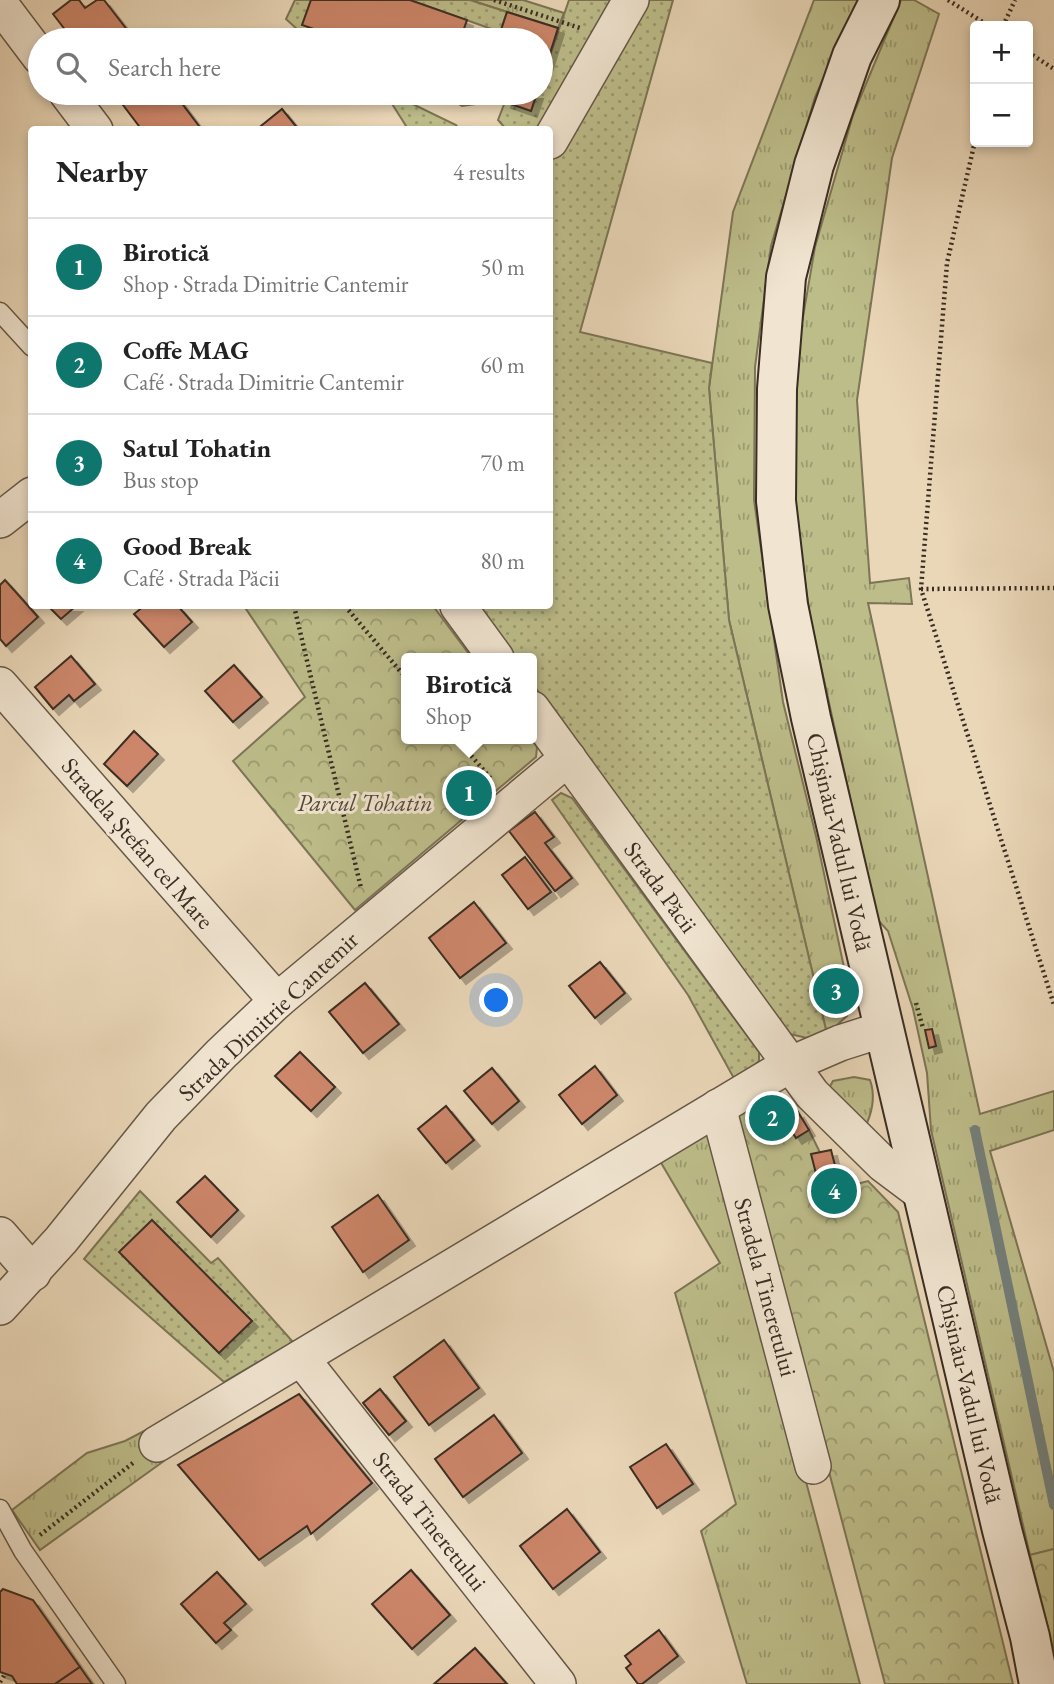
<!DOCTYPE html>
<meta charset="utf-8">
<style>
:root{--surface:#fff;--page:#f6f6f6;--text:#222;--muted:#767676;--line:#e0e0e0;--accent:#0f766e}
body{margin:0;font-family:"EB Garamond",serif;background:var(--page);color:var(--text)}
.controls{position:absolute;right:21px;top:21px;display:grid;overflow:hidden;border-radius:7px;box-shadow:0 4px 10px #0003}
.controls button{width:63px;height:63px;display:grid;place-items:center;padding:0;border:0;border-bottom:2px solid var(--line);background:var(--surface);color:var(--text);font:35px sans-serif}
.you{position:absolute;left:497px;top:1001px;width:24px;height:24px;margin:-18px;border:5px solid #fff;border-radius:50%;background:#1a73e8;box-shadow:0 0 0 10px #1a73e833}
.badge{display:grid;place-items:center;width:46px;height:46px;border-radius:50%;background:var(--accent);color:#fff;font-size:23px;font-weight:700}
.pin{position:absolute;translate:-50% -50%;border:4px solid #fff;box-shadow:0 2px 7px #0006}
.popup{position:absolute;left:401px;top:653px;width:136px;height:91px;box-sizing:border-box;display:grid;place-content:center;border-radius:7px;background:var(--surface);filter:drop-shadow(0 2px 5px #0005);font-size:23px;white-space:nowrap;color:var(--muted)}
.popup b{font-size:26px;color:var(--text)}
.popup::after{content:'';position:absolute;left:50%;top:100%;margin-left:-14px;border:14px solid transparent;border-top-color:var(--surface)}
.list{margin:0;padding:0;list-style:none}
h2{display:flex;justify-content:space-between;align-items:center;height:91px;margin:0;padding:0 28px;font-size:30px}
h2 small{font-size:23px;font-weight:400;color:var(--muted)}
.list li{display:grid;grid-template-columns:46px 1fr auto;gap:21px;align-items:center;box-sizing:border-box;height:98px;padding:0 28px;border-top:2px solid var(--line)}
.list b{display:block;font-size:26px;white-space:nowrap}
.list p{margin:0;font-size:23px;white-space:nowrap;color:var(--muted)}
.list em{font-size:23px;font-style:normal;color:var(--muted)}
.icon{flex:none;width:38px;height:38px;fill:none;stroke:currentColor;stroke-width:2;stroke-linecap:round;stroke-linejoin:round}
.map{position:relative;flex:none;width:1054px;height:1684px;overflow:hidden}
.search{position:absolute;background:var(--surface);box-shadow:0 4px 10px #0003;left:28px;top:28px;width:525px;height:77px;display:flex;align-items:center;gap:18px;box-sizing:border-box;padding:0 24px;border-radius:38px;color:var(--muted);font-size:26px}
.panel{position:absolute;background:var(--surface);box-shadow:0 4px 10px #0003;left:28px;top:126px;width:525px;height:483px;border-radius:7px}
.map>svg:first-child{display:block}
.grass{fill:url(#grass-tufts);stroke:#7c7556;stroke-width:2}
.forest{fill:url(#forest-crowns);stroke:#7c7556;stroke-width:2}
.park{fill:url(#park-dots);stroke:#7c7556;stroke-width:2}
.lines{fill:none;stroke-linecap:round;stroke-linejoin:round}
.stream{stroke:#74807c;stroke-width:10}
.building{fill:#cd866b;stroke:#3a2d23;stroke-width:2;filter:url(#shadow)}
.lane-casing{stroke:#665848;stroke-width:21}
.street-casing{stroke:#665848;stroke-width:38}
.secondary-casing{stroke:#3a2d23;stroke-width:42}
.path{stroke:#3a2d23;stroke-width:4.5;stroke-dasharray:2 3.5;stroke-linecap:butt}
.lane{stroke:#f1e5d1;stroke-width:18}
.street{stroke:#f1e5d1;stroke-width:35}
.secondary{stroke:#f1e5d1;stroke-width:38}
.labels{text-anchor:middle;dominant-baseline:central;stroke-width:6;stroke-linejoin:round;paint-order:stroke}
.park-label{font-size:24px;font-style:italic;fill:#544a38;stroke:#f1e5d1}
.street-label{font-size:24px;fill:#3a2d23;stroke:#f1e5d1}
</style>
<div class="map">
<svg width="1054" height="1684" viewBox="0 0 1054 1684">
<defs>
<pattern id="grass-tufts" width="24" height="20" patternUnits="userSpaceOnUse" patternTransform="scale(1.75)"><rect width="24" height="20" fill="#bdbd8a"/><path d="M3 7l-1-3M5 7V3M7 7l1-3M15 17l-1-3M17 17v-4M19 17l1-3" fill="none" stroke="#9b9a70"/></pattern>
<pattern id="forest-crowns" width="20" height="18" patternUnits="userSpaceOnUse" patternTransform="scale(1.75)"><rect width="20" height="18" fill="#bdbd8a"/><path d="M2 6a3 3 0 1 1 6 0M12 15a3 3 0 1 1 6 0" fill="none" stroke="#9b9a70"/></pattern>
<pattern id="park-dots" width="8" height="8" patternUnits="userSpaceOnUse" patternTransform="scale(1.75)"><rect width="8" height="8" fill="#bdbd8a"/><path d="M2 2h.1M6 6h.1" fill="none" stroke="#9b9a70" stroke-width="1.8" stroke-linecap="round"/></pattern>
<filter id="shadow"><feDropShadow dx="6" dy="6" stdDeviation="0" flood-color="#0004"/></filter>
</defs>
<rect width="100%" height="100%" fill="#ead7b8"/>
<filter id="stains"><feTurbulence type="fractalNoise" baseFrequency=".00286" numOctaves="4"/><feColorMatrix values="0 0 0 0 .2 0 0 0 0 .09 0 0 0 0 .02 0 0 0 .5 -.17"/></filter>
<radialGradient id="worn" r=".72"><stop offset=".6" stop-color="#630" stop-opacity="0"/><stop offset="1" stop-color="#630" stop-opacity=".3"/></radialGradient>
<!-- grass -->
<g class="grass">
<polygon points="470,0 523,0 564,13 558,28"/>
<polygon points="814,0 858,0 815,97 771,246 755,367 754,500 783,702 816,836 851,1000 847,1016 827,1034 729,620 709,388 733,212"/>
<polygon points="901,0 914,0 939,14 892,158 857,400 870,583 909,578 912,604 868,603 980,1114 1054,1091 1054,1130 990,1151 1054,1372 1054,1549 1030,1555 931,1130 927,1073 913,1009 888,931 877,919 810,617 797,523 791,443 798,346 815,247 853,115"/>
<path d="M 854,1077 L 870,1080 C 875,1094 873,1109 867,1123 L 858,1126 L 829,1088 L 833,1081 Z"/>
<polygon points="711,1126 860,1684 747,1684 701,1531 736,1504 675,1293 720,1263 660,1161"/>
<polygon points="150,1428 164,1461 40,1550 12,1510 87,1453 125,1441"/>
</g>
<!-- forest -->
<g class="forest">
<polygon points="244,606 433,606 472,658 406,658 406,739 531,739 537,747 536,757 355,910 233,761 305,697"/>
<polygon points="760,1102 764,1108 761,1123 781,1126 784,1112 798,1112 796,1138 809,1130 845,1204 841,1188 868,1181 898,1212 1013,1684 885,1684 734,1112"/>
<polygon points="1054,1549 1054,1653 1030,1555"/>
</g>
<!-- park -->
<g class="park">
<polygon points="295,0 311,0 303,25 332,36 331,40 309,40 286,19"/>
<polygon points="410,0 470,0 507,12 500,32"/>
<polygon points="569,0 673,0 580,332 712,363 709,388 729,620 827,1034 807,1038 790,1034 532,683 532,658 514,658 475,606 550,606 550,130 506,129 498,120 505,102 531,111 537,93 541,93 541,82"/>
<polygon points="368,93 390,93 456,125 459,129 408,129 387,96 372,97"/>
<polygon points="440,93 478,93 475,104 462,106"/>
<polygon points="561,793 572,798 759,1052 759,1061 736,1082 688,995 552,800"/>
<polygon points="140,1191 211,1263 218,1258 293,1342 224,1382 84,1259"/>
</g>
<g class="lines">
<!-- stream -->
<polyline class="stream" points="975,1130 1054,1505"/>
</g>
<!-- building -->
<g class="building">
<polygon points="71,0 79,0 85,8 97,0 104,0 135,40 73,40 53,14"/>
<polygon points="311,0 410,0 467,20 460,40 346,40 302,25"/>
<polygon points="507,12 558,28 541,82 541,40 513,40 499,36"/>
<polygon points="139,93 148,93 153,100 162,93 174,93 202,130 142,130 123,105"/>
<polygon points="508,93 537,93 531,111 505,102"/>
<polygon points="282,109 299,130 256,130"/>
<polygon points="5,580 38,617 6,646 0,639 0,585"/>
<polygon points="48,606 76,606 61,619"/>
<polygon points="144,606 178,606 192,622 164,647 134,614"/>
<polygon points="71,656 95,684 74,701 69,695 53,709 35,687"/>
<polygon points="234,665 262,697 233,722 205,691"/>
<polygon points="134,731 158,754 127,786 104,764"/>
<polygon points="474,781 482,791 466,804 458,794"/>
<polygon points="535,812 554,837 545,843 572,878 555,891 509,831"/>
<polygon points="525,857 551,892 528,909 502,875"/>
<polygon points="474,902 506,943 460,978 429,938"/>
<polygon points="600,962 625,993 595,1018 569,986"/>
<polygon points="836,979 841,1002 832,1004 827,981"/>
<polygon points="365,983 399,1024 363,1053 329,1012"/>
<polygon points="932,1029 936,1046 929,1048 925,1030"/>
<polygon points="300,1052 335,1087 311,1111 275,1076"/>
<polygon points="595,1066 617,1095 582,1124 559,1095"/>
<polygon points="492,1068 519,1101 492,1124 464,1091"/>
<polygon points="446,1106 474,1140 446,1163 418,1129"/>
<polygon points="764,1108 784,1112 781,1127 761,1123"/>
<polygon points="798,1112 809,1130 796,1138 785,1121"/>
<polygon points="831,1150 845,1204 825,1209 811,1154"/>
<polygon points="205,1176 238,1210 211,1237 177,1202"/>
<polygon points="378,1195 409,1240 363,1272 332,1227"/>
<polygon points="152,1220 252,1321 219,1353 119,1252"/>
<polygon points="444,1340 479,1388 429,1425 394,1377"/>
<polygon points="380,1389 406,1421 389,1435 363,1403"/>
<polygon points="299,1394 372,1483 311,1534 307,1526 259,1560 178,1465"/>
<polygon points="494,1415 522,1453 463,1497 435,1459"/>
<polygon points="666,1444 693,1484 657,1508 630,1467"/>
<polygon points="567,1509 600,1552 553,1589 520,1546"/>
<polygon points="411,1570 450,1615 412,1649 372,1604"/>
<polygon points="217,1572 246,1604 224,1623 231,1630 216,1643 181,1604"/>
<polygon points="3,1589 33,1600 80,1667 55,1684 17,1684 12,1676 0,1672 0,1592"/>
<polygon points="659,1630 678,1656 642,1684 638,1684 626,1668 631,1664 625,1656"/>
<polygon points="475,1648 507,1684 434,1684"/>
<polygon points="80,1667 92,1684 55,1684"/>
</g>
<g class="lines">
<defs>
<g id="lane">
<polyline points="0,312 32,347"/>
<polyline points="0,1509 23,1551 116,1684"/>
</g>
<g id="street">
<polyline points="0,4 40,57"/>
<polyline points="67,93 95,130"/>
<polyline points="550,141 631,0"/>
<polyline points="0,520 32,495"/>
<polyline points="458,606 496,658"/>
<polyline points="0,685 277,1001"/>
<polyline points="532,709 812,1094 883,1164 923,1194"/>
<polyline points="718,1107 813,1466"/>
<polyline points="0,1235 33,1273"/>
<polyline points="0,1307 61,1240 161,1116 221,1054 277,1001 568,758"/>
<polyline points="301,1358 558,1684"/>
<polyline points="157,1444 789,1065 840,1043 884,1029"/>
</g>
<polyline id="secondary" points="880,0 852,56 814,165 786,277 777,389 776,501 788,605 811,718 1002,1530 1030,1637 1039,1684"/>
</defs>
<!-- lane casing -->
<use href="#lane" class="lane-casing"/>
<!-- street casing -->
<use href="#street" class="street-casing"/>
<!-- secondary casing -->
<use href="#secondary" class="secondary-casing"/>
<!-- path -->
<g class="path">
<polyline points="494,0 580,28"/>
<polyline points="948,0 989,26"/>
<polyline points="1003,26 1015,0"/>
<polyline points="1028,52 1054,69"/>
<polyline points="975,141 947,263 921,589 1054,1005"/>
<polyline points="921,589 1054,588"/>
<polyline points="294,606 361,888"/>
<polyline points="345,606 406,678"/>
<polyline points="457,739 492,780"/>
<polyline points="916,1003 923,1028"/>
<polyline points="843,1173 847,1182"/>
<polyline points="40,1535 133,1463"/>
<polyline points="0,1682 5,1674"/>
</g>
<!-- lane -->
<use href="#lane" class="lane"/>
<!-- street -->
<use href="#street" class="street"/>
<!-- secondary -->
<use href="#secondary" class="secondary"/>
</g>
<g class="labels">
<!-- park labels -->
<g class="park-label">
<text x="365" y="802">Parcul Tohatin</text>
</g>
<!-- street labels -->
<g class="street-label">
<text transform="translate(840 842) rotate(77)">Chișinău-Vadul lui Vodă</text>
<text transform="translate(138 843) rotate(49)">Stradela Ștefan cel Mare</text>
<text transform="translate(661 887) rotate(54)">Strada Păcii</text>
<text transform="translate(268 1016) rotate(-43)">Strada Dimitrie Cantemir</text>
<text transform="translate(766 1287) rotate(75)">Stradela Tineretului</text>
<text transform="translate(970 1394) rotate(77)">Chișinău-Vadul lui Vodă</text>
<text transform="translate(430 1521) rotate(52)">Strada Tineretului</text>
</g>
</g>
<rect width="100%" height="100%" filter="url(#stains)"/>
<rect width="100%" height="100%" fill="url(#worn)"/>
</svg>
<div class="controls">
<button>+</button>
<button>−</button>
</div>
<div class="you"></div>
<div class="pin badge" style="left:469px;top:793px">1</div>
<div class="popup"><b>Birotică</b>Shop</div>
<div class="pin badge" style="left:772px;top:1118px">2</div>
<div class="pin badge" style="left:836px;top:991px">3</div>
<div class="pin badge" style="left:834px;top:1191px">4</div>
<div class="search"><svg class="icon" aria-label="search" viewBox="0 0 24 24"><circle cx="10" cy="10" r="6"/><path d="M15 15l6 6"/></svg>Search here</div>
<section class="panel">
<h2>Nearby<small>4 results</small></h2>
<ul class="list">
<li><span class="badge">1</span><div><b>Birotică</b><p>Shop · Strada Dimitrie Cantemir</p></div><em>50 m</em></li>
<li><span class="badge">2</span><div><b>Coffe MAG</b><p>Café · Strada Dimitrie Cantemir</p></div><em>60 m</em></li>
<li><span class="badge">3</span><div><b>Satul Tohatin</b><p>Bus stop</p></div><em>70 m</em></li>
<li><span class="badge">4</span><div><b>Good Break</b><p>Café · Strada Păcii</p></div><em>80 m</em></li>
</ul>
</section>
</div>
